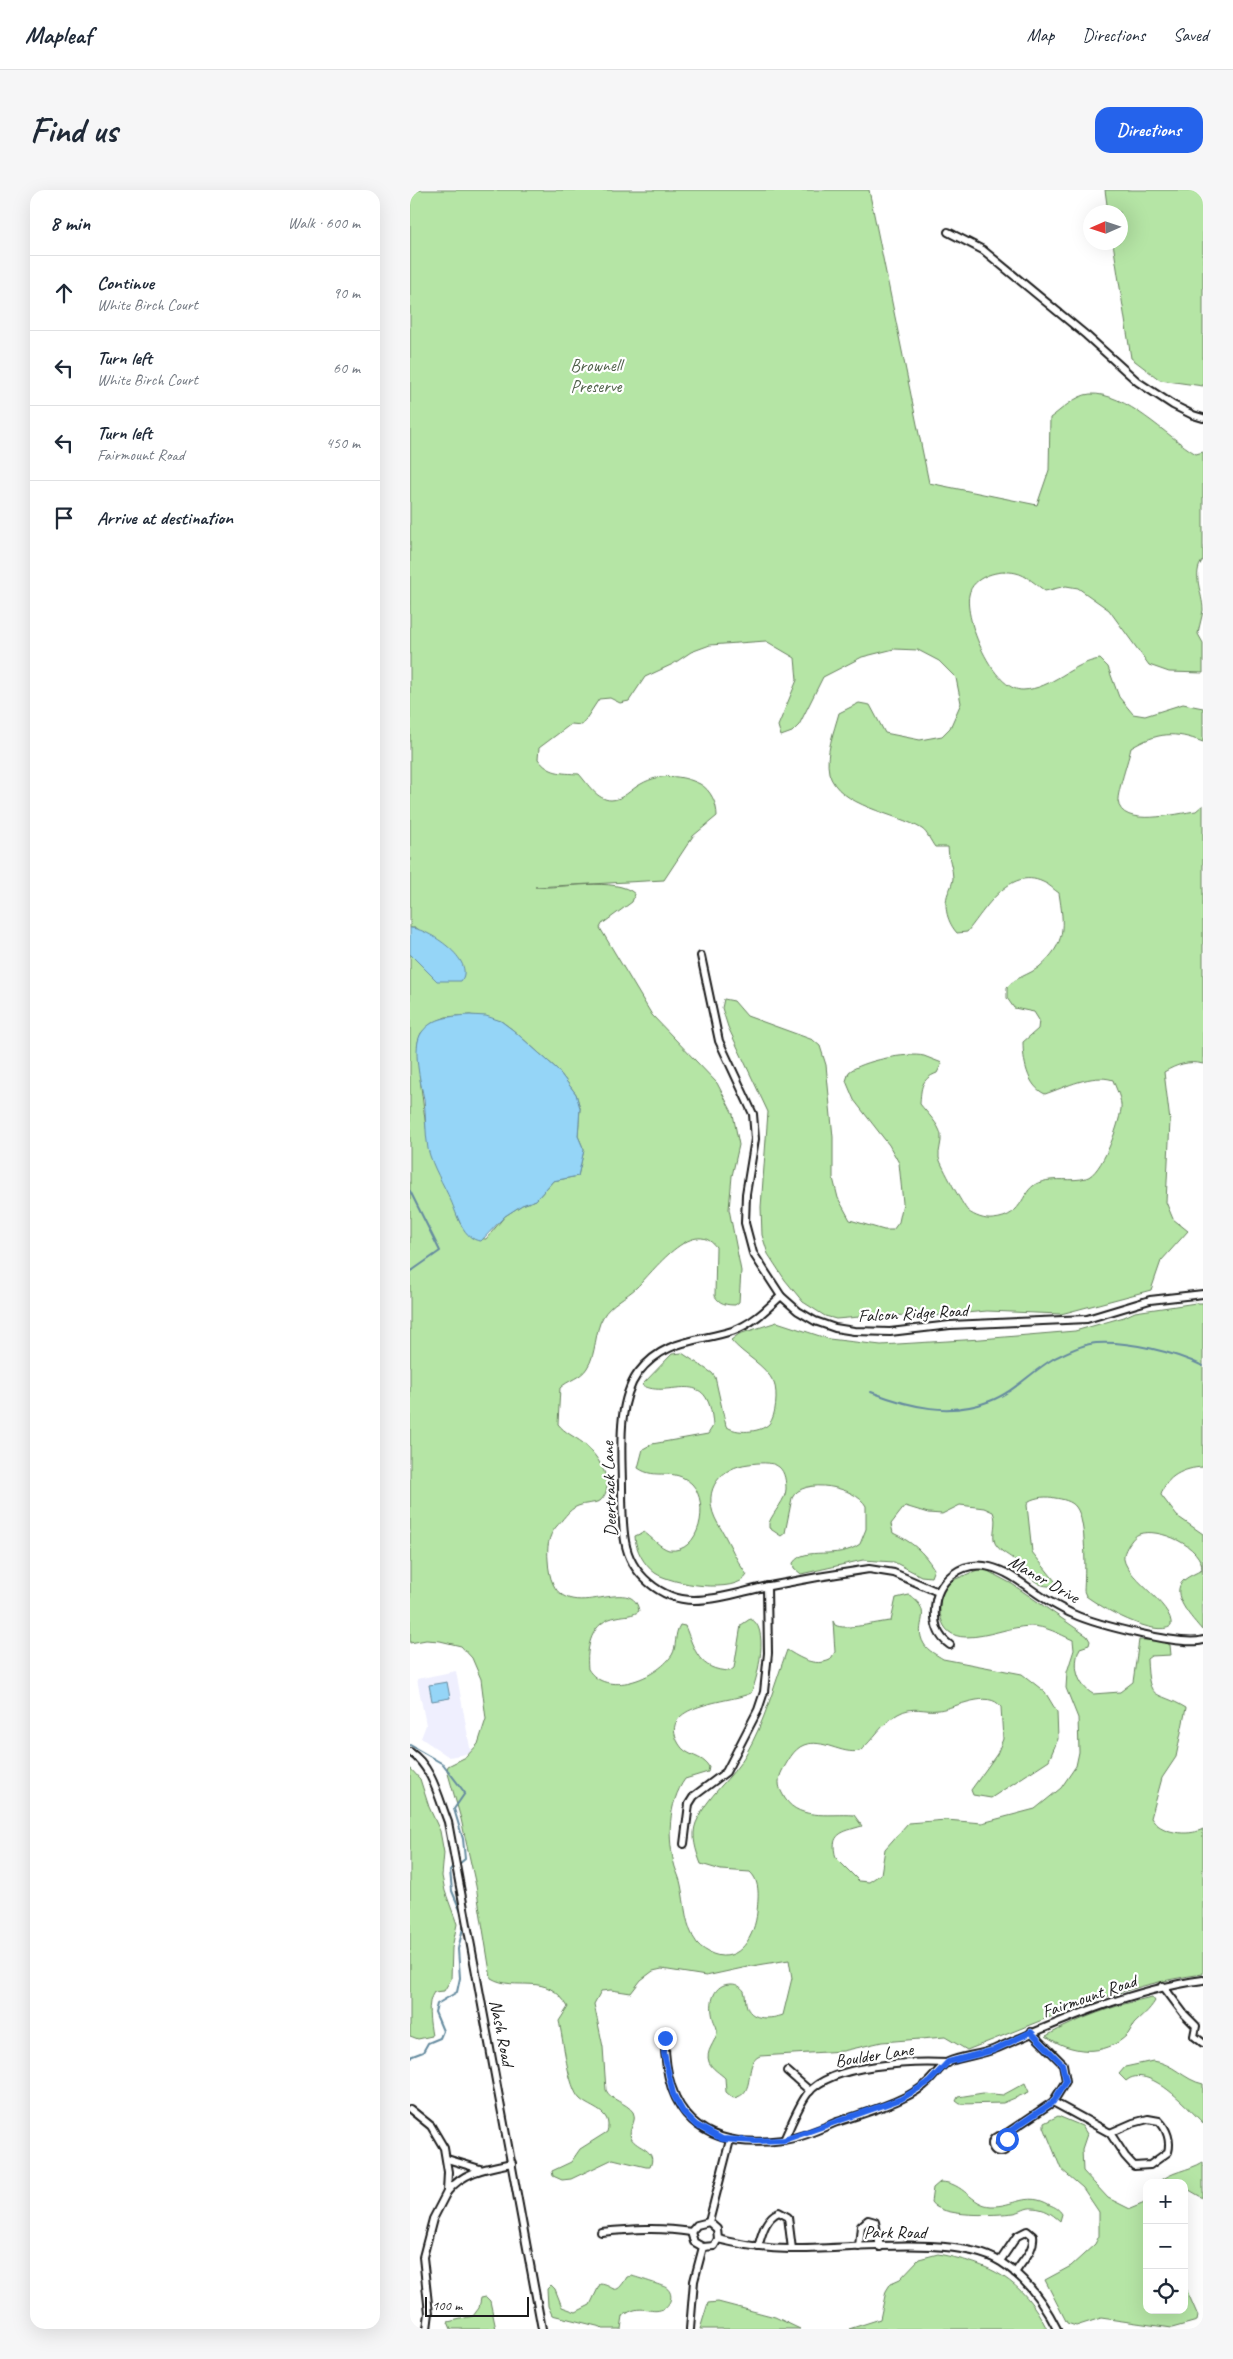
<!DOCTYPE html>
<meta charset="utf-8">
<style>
:root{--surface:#fff;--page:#f6f6f7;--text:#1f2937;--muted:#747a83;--line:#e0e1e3;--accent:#2563eb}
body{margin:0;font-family:Caveat,sans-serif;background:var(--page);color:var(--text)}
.controls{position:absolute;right:15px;bottom:15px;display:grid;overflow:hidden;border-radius:10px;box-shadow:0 5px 20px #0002}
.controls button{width:45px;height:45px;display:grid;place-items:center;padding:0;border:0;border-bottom:1px solid var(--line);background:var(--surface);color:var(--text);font:25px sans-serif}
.compass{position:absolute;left:673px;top:15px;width:45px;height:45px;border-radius:50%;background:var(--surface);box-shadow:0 5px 20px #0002;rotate:267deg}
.scale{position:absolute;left:15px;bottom:12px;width:104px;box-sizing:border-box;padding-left:5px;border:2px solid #1c1c1c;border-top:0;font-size:14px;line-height:18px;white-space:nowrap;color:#1c1c1c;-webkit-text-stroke:4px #fff;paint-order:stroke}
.stop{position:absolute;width:15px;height:15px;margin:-11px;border:4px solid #2563eb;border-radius:50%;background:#fff}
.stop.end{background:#2563eb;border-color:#fff;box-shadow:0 1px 5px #0008}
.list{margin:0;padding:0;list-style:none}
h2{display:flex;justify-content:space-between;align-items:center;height:65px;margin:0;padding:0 20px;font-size:21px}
h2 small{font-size:16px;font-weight:400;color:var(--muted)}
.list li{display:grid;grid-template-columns:32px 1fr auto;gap:15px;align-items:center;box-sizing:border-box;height:75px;padding:0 20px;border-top:1px solid var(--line)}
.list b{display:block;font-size:19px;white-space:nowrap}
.list p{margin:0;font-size:16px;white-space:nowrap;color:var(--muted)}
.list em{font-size:16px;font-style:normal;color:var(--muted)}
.icon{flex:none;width:28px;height:28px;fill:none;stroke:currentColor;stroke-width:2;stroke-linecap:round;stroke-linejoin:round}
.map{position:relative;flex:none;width:793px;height:2139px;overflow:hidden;border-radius:15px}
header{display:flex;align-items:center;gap:30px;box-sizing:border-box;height:70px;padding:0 25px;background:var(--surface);border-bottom:1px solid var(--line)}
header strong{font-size:24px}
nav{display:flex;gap:28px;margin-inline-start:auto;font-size:18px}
.intro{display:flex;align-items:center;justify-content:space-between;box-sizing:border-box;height:120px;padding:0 30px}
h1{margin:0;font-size:35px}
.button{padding:12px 22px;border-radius:15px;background:var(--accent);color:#fff;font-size:18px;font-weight:700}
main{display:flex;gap:30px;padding:0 30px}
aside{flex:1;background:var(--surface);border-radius:15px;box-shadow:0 5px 20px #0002}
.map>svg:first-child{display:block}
.built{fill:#efeffe}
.green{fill:#b5e5a5;stroke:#688060;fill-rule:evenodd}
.water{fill:#95d5f7;stroke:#658b9f}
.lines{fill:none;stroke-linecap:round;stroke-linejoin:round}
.stream{stroke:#658b9f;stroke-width:2}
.minor-casing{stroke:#1c1c1c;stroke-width:10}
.minor{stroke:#fff;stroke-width:6}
.route{stroke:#2563eb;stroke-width:6}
.labels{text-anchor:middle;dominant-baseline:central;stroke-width:4.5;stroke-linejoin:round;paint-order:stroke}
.park-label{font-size:18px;fill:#52624c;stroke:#fff}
.street-label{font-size:18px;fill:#1c1c1c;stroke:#fff}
</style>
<header>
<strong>Mapleaf</strong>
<nav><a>Map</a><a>Directions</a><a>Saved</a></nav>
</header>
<div class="intro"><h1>Find us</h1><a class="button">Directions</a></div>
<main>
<aside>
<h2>8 min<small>Walk · 600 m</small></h2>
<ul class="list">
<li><svg class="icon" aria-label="ahead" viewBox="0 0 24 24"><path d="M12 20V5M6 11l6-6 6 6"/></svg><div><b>Continue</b><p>White Birch Court</p></div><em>90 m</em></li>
<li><svg class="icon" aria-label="left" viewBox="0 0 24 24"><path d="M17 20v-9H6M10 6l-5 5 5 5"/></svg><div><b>Turn left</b><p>White Birch Court</p></div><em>60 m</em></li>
<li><svg class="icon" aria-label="left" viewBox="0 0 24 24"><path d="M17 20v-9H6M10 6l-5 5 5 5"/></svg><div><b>Turn left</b><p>Fairmount Road</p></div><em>450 m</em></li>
<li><svg class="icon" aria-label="arrive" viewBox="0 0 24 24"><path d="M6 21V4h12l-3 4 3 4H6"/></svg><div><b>Arrive at destination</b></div></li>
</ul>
</aside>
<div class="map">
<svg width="793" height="2139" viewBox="0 0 793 2139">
<rect width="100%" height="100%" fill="#fff"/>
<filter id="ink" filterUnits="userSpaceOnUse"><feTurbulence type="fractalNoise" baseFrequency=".02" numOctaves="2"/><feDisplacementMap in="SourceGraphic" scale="10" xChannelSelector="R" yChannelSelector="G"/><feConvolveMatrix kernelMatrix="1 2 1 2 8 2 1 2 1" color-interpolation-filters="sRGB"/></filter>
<g filter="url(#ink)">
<!-- built -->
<polygon class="built" points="46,1481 61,1563 39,1567 11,1548 16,1535 7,1489"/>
<!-- green -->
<g class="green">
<path d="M 0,0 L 459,0 L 519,293 L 627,315 L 639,280 L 640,228 C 651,220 666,205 680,204 C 716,202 756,246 786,264 L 793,262 L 793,370 C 781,383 793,404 793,420 C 792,428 789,436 788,444 L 793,453 L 793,483 L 759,482 L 739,475 L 699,420 L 668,398 L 656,396 L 635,401 C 627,395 616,385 606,383 C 590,379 562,386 559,405 C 554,429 583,501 613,500 C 642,499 662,473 690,469 L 698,477 L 709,507 L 723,524 L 735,526 L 773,514 L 793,518 L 793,552 C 764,541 748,542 721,558 C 719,568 707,603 708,611 C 711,639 768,623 786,621 L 793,615 L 793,874 C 779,870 766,875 754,882 L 760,931 L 756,1012 L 763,1029 L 778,1041 L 751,1071 L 741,1100 L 651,1124 L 577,1121 L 523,1126 L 473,1125 L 426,1129 L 415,1126 L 393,1112 L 375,1090 L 358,1064 L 352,1045 L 351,1017 L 358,922 L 318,837 L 312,818 L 314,809 L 324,811 L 337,826 L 403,850 L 410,856 L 416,875 L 423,947 L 423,988 L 428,1008 L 440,1030 L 474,1040 L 483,1040 L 489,1032 L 493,1013 L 489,973 L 479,955 L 444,910 L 436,891 L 439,882 C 452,871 497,862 514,866 C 520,868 526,871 532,873 L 527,883 C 511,889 511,898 510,914 C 517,923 529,934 531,945 C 532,953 528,961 529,968 C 531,975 553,1016 558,1021 C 564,1026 575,1030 583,1029 C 617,1026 609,998 631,992 C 645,987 662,992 676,988 C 692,984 709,935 711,919 C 712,909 706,899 703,890 C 682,883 656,897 635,904 C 617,896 613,870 613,852 L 628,839 L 629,830 L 624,822 L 604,818 L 597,808 L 597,797 C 606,787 619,785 629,777 C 657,753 654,736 649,703 C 644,700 639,694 633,692 C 599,676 575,720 557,742 L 547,743 C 538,733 533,717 538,703 C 540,699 543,693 543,688 C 543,678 538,668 538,657 L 525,657 C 521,652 517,642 512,639 C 487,623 428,617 419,583 C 415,564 424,541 429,523 L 449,513 L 460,515 L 475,543 L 510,550 L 532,546 L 540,538 L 551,513 L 546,488 L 529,471 L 508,460 L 484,459 L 452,467 L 413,487 L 389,535 L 382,542 L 371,546 L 368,536 L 387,490 L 385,468 L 356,451 L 300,455 L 281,462 L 263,474 L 235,487 L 219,511 L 210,513 L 200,508 L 189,509 L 172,535 L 161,534 L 129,558 L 128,569 C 139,584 151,583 169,584 C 178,594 187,610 201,610 C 213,610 221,599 231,594 C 250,583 272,585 290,594 C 301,600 307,614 307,626 L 283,646 L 254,690 L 125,697 C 151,699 206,686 225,704 L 222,712 L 192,734 L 190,738 L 242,825 L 307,893 L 323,924 L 329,955 L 322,986 L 319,1019 L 331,1081 L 329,1112 L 325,1115 C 317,1115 309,1114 305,1106 L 306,1057 C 283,1026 242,1083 227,1097 C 217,1107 200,1114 193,1127 C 184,1142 187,1163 177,1178 C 171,1188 158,1190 150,1198 L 148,1234 C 155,1243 164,1246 173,1253 C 187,1264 208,1295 190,1311 C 183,1314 175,1313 168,1316 C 159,1319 152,1331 146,1337 C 138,1346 137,1358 138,1370 C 142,1450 222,1377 229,1421 C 223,1426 215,1425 207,1427 C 181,1431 176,1457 178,1479 C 196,1508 246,1489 262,1465 C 267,1457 264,1444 270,1435 L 275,1436 C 285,1460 288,1480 320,1481 L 324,1478 L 331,1435 L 340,1429 C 360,1435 348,1488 341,1503 C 321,1513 245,1513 269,1554 C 276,1567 293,1565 299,1577 L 298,1582 L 275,1589 C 258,1613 257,1649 265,1677 C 267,1683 270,1689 271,1695 C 275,1714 275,1737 287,1753 C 291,1758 298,1762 303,1764 C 330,1774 345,1745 347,1722 C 348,1709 351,1692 340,1682 L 311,1680 L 291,1674 C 286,1661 281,1646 286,1633 C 297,1605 322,1589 336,1564 C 355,1531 364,1496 377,1460 C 390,1468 404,1477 420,1470 L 425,1462 L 423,1431 L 425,1435 C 435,1441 467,1432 481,1431 L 486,1408 L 499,1405 C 526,1423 502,1434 514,1454 C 518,1461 527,1465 533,1469 L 612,1484 L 635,1502 L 647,1522 L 648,1549 L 639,1570 L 581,1608 L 563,1605 L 561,1600 L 587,1564 L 593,1549 L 591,1517 C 579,1499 545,1518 529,1520 C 513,1522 504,1515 488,1524 C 472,1533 463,1550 450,1561 C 431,1565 413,1548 394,1555 C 383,1559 377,1573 372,1581 C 368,1589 368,1596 372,1603 C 385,1632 419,1623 444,1625 L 452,1636 C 432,1642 419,1643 426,1668 L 449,1691 L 459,1692 L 471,1684 L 475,1659 L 498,1633 L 536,1630 L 572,1633 L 625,1619 L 651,1598 L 666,1576 L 669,1562 L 668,1528 L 656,1498 L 657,1482 L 664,1460 L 663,1450 C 649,1444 636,1436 620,1436 C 598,1437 578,1447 556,1447 C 526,1447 527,1415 534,1394 L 572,1378 L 602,1394 L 677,1446 L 680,1451 L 679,1455 L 670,1458 C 662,1475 667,1495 683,1504 L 710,1502 L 723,1492 L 729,1450 L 751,1450 L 760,1455 L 761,1465 L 741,1466 L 737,1469 C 739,1514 745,1499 776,1518 L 766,1567 L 752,1588 L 741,1628 C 750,1643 778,1647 793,1639 L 793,1784 C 710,1795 634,1830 557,1860 L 535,1847 L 472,1852 L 433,1861 L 350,1866 C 332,1873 348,1905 323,1908 L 316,1902 L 315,1888 C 310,1883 302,1879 299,1872 C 295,1861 305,1853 307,1843 C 308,1837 304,1833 303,1828 C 299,1813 303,1793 322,1794 C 327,1794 331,1797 334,1801 C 336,1806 335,1812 337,1817 C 342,1831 362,1829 373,1825 L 382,1788 L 379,1770 L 342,1776 L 296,1786 L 252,1779 L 243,1781 L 231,1790 L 221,1803 L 201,1800 L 191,1801 L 184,1814 L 193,1857 L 196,1900 C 201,1911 216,1912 223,1922 C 228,1932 217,1939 221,1948 C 227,1959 248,1959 240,1977 L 236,1977 L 203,1969 L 161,1989 L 152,1990 L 143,1986 L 142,1981 L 161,1972 L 170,1959 L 197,1942 C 203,1921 181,1919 170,1909 C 158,1898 153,1848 149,1831 L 158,1817 C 137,1780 106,1803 81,1788 L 66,1696 L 51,1629 L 37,1580 L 38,1576 L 56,1567 L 68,1554 L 76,1529 L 71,1489 L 62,1468 L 51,1456 L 30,1451 L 16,1450 L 0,1453 L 0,764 L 12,774 L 6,738 L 0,738 ZM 60,825 L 91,831 L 103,840 L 147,879 L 166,904 L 170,918 L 168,946 L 174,960 L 168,986 L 143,991 L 126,1010 L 112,1015 L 95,1026 L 76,1049 L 63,1048 L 50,1033 L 16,938 L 8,871 L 8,852 L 11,843 L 22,833 L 36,827 Z"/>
<polygon points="695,0 793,0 793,196 750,190 721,168 703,53 710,52 710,22 698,22"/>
<path d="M 786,1113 L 793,1113 L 793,1277 C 774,1278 756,1286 751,1305 L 767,1326 L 793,1344 L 792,1440 C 783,1429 758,1404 774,1390 C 779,1386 786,1383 792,1380 C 793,1356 748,1337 729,1344 C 723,1346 715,1359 714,1365 C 710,1385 765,1414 761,1436 C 745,1448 690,1417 676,1406 L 674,1401 C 675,1383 677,1331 666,1317 C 662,1311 652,1309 645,1308 C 637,1306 626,1307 619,1311 L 617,1315 L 622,1362 L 645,1391 L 645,1395 C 627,1401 614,1380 603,1369 C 597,1364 589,1361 585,1353 C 581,1343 588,1333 583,1322 L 574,1318 L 550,1315 L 532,1324 L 518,1323 L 495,1316 L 481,1334 L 483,1343 C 502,1352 513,1361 524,1379 L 521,1387 L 511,1386 L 484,1372 L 453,1370 L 391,1384 L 384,1378 L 383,1373 C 395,1355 427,1371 450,1354 L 456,1339 L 456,1316 C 446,1297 393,1286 382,1308 L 375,1343 L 371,1346 L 359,1338 L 359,1333 C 363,1322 376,1310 376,1299 C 376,1292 375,1282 369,1277 C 362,1271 347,1273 339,1274 C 311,1277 292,1299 305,1328 C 308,1335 313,1341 316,1348 C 323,1361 328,1373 337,1385 C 326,1405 261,1394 245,1383 C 234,1375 225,1359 225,1346 L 234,1342 C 241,1347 251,1358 259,1360 C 290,1364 300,1313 282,1294 C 263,1276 246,1291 228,1278 L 233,1259 L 242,1254 L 298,1244 L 303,1236 C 299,1172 259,1211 232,1195 L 262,1164 L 272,1163 L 302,1183 L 305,1187 L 316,1236 C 325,1244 350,1243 359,1234 C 366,1227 368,1202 364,1193 C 355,1174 334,1166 321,1150 L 329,1144 L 367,1132 L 419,1149 L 471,1155 L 571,1149 L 665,1141 L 714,1127 L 725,1122 Z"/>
<path d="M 0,1578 L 10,1589 L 19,1617 L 30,1641 L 34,1663 L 32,1686 L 35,1701 L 47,1734 L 42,1758 L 41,1789 L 34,1801 L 24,1802 C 16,1813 20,1833 22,1846 L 8,1849 L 0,1846 Z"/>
<path d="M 742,1807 L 745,1811 C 739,1821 732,1826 724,1834 C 722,1837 720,1841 718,1844 C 695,1868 660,1863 636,1846 C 669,1828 705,1815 742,1807 Z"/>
<path d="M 743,1871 C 763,1873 774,1890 793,1894 L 793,1933 C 778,1918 738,1872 716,1891 L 709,1884 L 715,1877 Z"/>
<polygon points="615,1893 619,1902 593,1913 550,1914 546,1911 548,1907 573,1903 593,1905"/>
<polygon points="648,1926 672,1936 677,1944 672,1959 673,1981 698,2008 720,2019 737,2012 737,2120 774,2120 774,2094 788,2126 787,2131 762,2138 691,2128 666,2136 657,2133 635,2090 661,2076 685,2054 689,2046 689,2022 673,1998 651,1979 634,1937 634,1933"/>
<path d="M 793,1972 L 793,2008 L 774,1997 L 774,1993 L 748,1993 C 761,1981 778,1981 793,1972 Z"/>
<path d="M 530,1992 C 554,1992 561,2015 581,2016 C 603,2017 617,2001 640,2015 C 645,2017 649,2019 652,2024 L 650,2031 C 641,2023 635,2019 623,2018 C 616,2017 611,2022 604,2023 C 586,2025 531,2028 521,2012 L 523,1998 Z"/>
<path d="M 528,2064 C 581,2074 612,2089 637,2139 L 439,2139 L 470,2129 L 476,2101 L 481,2093 L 490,2089 L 509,2069 Z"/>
<path d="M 222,2086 C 226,2087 253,2096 255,2097 C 264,2102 262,2114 253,2119 C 240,2125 231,2112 213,2126 L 211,2139 L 193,2139 L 191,2137 L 142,2125 L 138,2116 L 137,2099 L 141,2095 L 145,2099 L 152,2117 L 166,2122 L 180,2115 L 190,2094 C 205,2095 204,2109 217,2087 Z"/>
<polygon points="76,2107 80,2111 86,2139 41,2139 38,2132 63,2126 69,2118 71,2108"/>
<polygon points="308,2112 365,2127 390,2139 290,2139 298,2113"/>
</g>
<!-- water -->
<g class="water">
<path d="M 0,738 C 18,738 67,771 51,791 L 27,791 L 0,764 Z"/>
<path d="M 60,825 L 76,826 L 91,831 L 103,840 L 147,879 L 166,904 L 170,918 L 168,946 L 174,960 L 168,986 L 143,991 L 126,1010 L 112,1015 L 95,1026 L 71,1051 C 53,1050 47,1024 41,1011 C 33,993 23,978 18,959 C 15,942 16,926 14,909 C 11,894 1,856 12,842 C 23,827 43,826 60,825 Z"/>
<polygon points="37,1492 40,1508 22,1511 19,1495"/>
</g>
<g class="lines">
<!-- stream -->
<g class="stream">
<polyline points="0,1001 30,1061 0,1082"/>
<path d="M 461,1202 C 500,1217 540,1227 580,1211 C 604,1202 621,1182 643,1169 C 655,1163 672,1154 686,1153 C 719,1151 764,1162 793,1176"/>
<polyline points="0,1555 33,1574 55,1603 44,1619 53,1649 55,1669 49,1674"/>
<polyline points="0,1867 13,1862 18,1853 30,1848 33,1841 25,1822 27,1814 47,1802 50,1788 48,1759 53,1738 53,1727 42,1701 40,1680 43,1676"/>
</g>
<defs>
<g id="minor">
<polyline points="538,42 573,60 676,145 728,192 763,215 783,225 793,228"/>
<polyline points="291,766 309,851 343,924 345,949 336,1004 335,1033 343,1063 371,1106 388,1121 405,1131 425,1138 444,1141 480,1142 540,1135 677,1129 740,1110 793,1104"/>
<path d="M 371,1106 C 356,1120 342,1134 322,1141 C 287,1152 254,1149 228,1183 C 206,1214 212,1263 212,1298 C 212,1316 212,1333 215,1351 C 220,1383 250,1410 284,1410 C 307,1410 331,1402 354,1397 C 389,1390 424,1384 459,1379 L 484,1383 L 528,1402"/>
<path d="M 540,1455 C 527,1446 524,1434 525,1419 C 526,1391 551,1370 580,1377 C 602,1382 622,1402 642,1413 C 649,1417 656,1421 663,1424 C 685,1434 772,1457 793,1450"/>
<path d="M 0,1562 C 22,1576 29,1609 38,1632 L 132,2139"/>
<polyline points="274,1654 279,1614 284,1606 316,1582 348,1520 354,1502 358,1463 357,1396"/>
<polyline points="753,1796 774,1824 786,1836 784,1846 793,1853"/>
<path d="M 255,1841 C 252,1923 291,1961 373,1950 C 391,1948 410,1939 427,1932 C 448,1925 470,1919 491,1909 C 500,1905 512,1898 519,1891 C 525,1885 531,1876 538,1872 C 552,1866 571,1865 585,1859 C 652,1830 720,1800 793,1790"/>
<polyline points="377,1881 400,1901"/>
<polyline points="643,1912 700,1943"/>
<polyline points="0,1919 21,1936 34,1958 38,1982 37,2002 23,2029 13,2067 19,2123 17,2139"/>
<path d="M 738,1929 L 749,1931 C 757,1939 761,1951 758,1962 L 740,1975 L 724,1976 L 715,1966 L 700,1943 L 723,1933 Z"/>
<polyline points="594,1945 643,1912 656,1891 653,1874 621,1842"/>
<circle cx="590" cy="1954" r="8"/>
<path d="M 374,1950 C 381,1935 388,1916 398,1903 C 422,1874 503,1871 538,1873"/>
<polyline points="37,1969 70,1979"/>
<path d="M 37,2002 C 54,1981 77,1978 102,1973"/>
<polyline points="299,2032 320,1950"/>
<path d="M 191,2042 C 222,2039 250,2037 281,2042"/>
<polyline points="281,2042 287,2035 299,2032 307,2039 308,2049"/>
<polyline points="281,2042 284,2052 293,2057 304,2056 308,2049"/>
<path d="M 308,2049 C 332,2055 355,2059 380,2059 C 434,2060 548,2044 591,2072 C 616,2088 634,2113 647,2139"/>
<path d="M 348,2057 C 352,2044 355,2028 369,2022 L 378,2027 L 382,2059"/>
<polyline points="449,2057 451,2036 458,2030 465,2032 470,2057"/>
<path d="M 590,2071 L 607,2046 L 617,2041 L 623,2046 C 625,2060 612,2071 605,2083"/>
<polyline points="280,2139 284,2091 293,2057"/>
</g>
</defs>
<!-- minor casing -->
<use href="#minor" class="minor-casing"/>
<!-- minor -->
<use href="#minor" class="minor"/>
</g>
</g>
<g class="lines" filter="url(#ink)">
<!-- route -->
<polyline class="route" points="255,1848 254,1863 263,1904 273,1922 286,1935 312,1949 346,1951 374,1950 491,1909 519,1892 538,1872 584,1860 621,1842 652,1874 656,1891 643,1912 594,1945 597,1949"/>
</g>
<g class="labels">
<!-- park labels -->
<g class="park-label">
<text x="186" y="175">Brownell<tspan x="186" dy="21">Preserve</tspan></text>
</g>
<!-- street labels -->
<g class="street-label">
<text transform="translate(503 1123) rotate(-3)">Falcon Ridge Road</text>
<text transform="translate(199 1299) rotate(-92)">Deertrack Lane</text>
<text transform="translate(634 1389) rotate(30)">Manor Drive</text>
<text transform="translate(679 1806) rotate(-19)">Fairmount Road</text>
<text transform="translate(92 1843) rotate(79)">Nash Road</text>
<text transform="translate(464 1865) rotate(-9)">Boulder Lane</text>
<text x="485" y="2042">Park Road</text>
</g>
</g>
</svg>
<div class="controls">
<button>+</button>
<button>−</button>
<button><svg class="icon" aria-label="locate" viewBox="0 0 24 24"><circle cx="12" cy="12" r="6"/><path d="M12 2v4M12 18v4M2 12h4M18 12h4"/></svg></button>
</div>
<svg class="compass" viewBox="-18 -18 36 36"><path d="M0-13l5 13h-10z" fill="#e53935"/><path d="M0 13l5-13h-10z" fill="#747a83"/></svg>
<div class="scale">100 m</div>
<div class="stop" style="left:597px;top:1949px"></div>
<div class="stop end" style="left:255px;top:1848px"></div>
</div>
</main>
